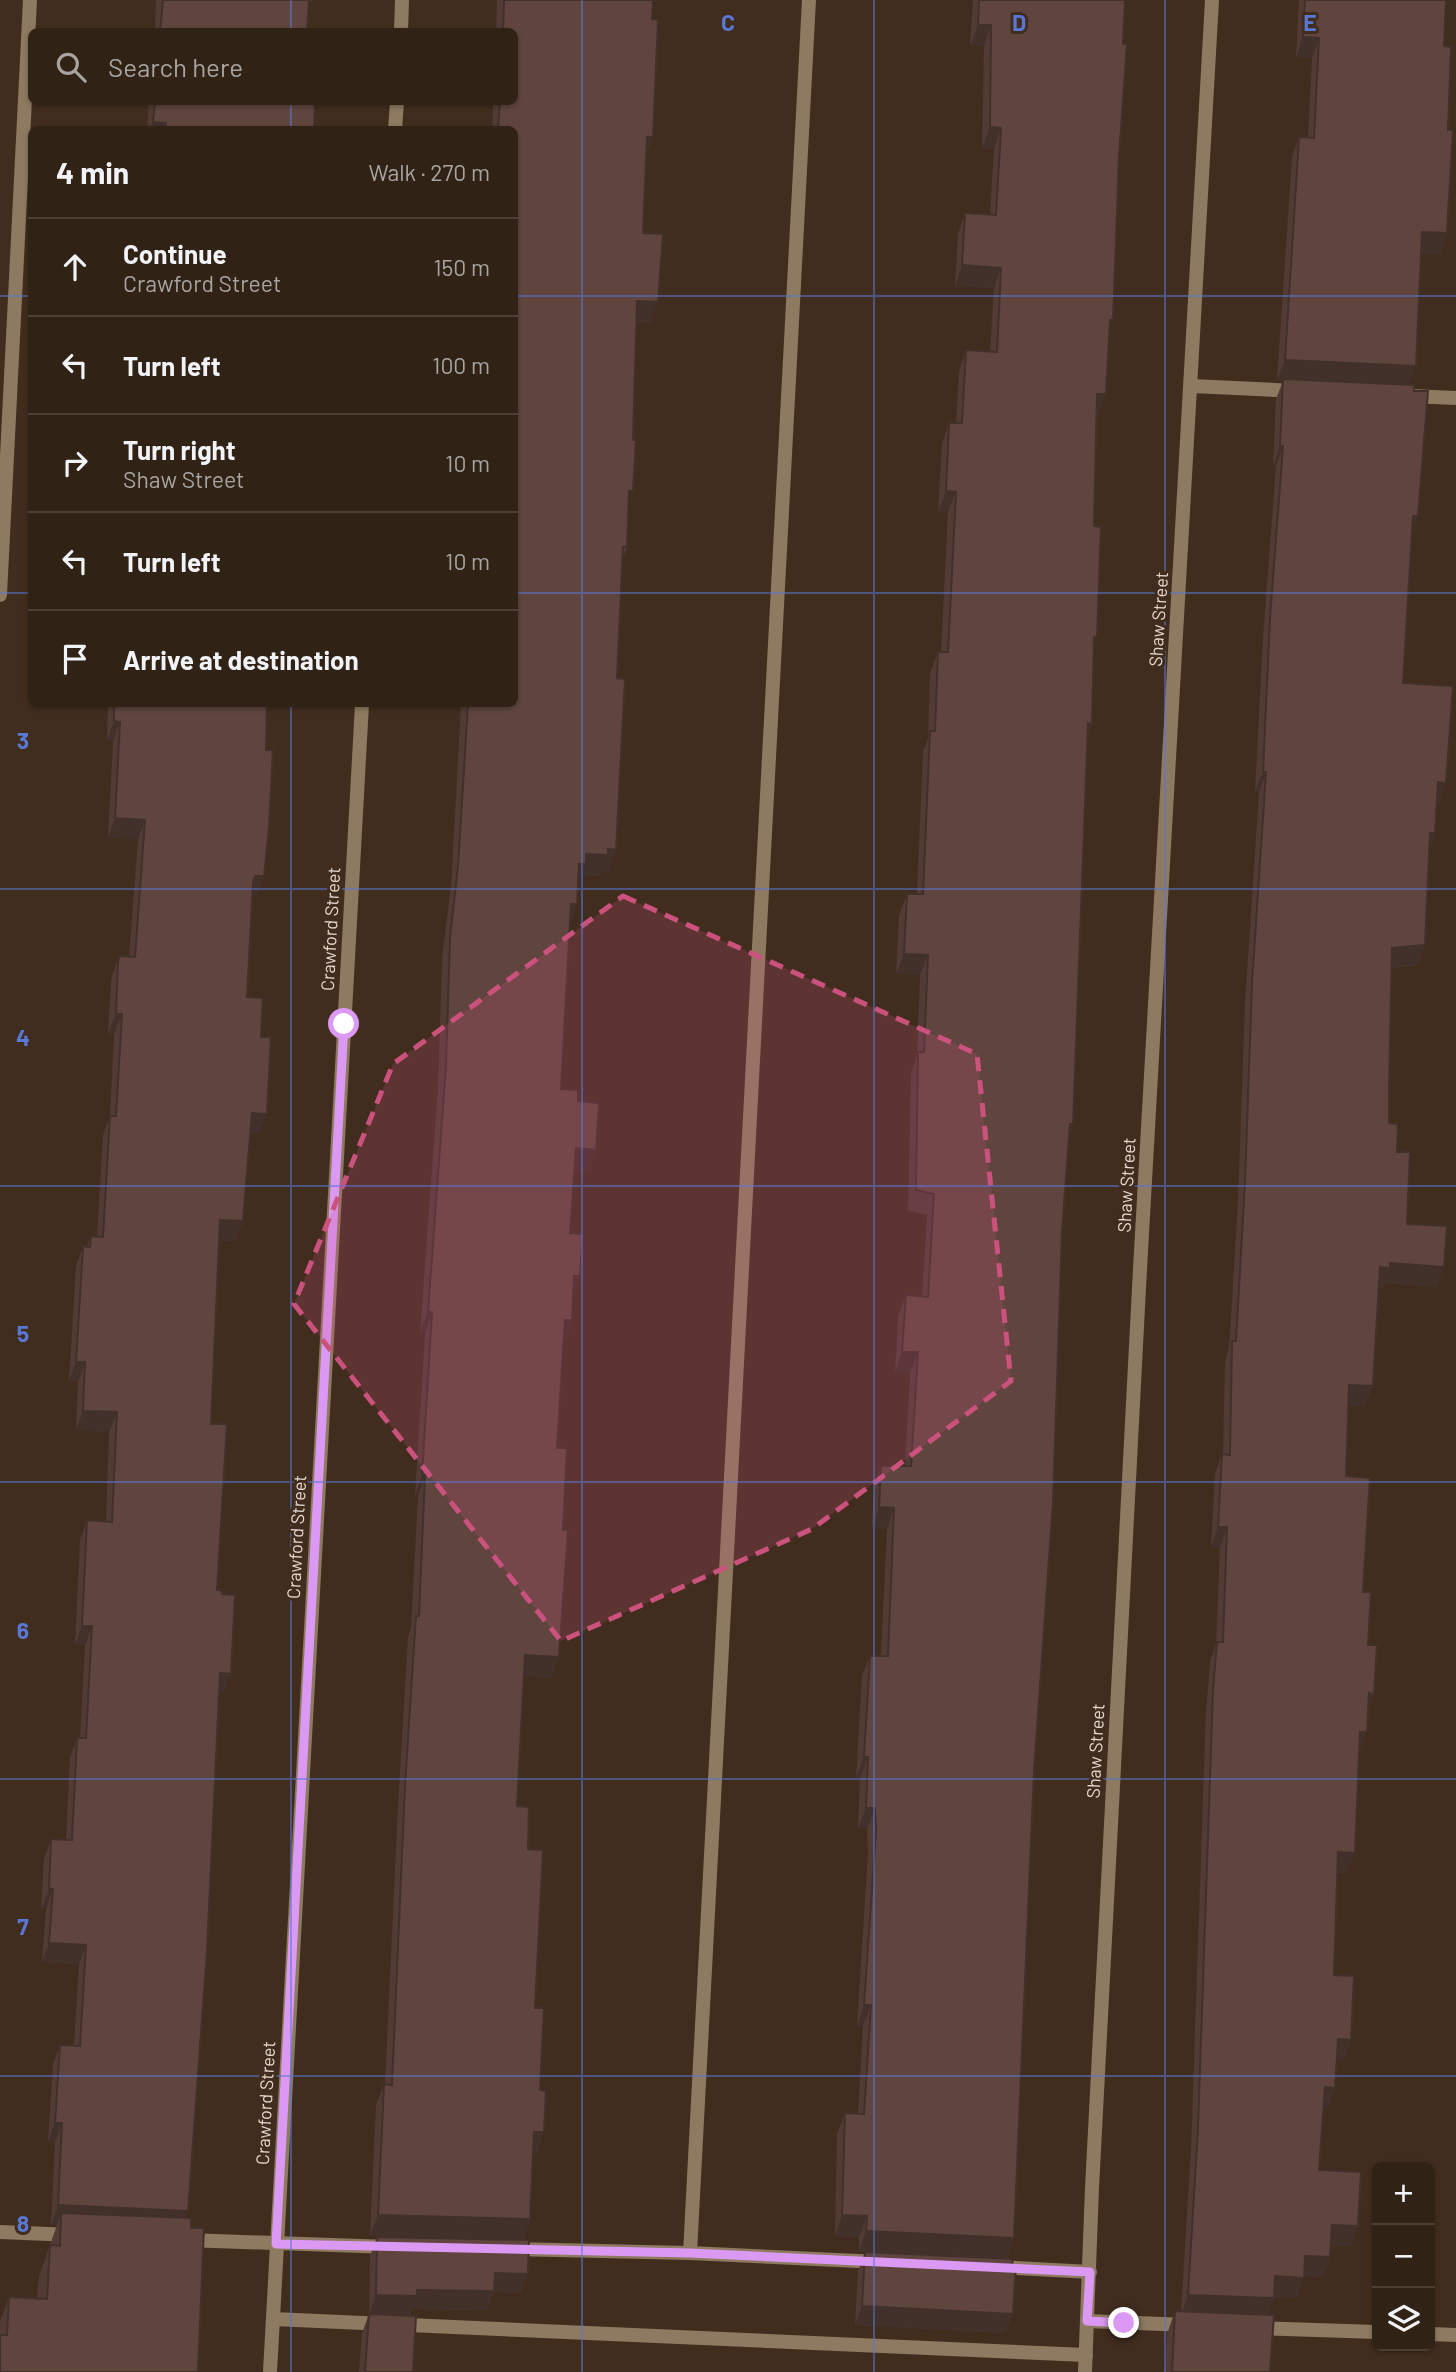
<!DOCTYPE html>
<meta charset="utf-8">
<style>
:root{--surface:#312216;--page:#3d2f23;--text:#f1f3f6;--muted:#a8a4a1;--line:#4c3f35}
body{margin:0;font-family:Barlow,sans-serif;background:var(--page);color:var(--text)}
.controls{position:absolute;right:21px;bottom:21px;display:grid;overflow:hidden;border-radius:10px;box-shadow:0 2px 5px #0004}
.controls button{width:63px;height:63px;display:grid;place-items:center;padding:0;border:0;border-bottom:2px solid var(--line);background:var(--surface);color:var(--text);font:35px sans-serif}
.stop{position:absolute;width:21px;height:21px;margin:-16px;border:5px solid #dc99f4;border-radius:50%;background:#fff}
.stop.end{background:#dc99f4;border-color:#fff;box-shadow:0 2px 7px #0008}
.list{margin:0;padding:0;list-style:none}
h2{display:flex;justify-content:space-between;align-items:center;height:91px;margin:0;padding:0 28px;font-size:30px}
h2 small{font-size:23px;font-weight:400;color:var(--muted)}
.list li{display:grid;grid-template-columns:46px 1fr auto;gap:21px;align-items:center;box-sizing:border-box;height:98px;padding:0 28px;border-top:2px solid var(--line)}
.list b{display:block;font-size:26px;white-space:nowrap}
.list p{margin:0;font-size:23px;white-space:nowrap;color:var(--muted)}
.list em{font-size:23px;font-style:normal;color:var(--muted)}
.icon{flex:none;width:38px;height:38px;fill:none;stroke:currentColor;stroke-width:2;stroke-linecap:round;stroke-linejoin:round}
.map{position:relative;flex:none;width:1456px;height:2372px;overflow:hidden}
.search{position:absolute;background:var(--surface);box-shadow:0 2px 5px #0004;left:28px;top:28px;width:490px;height:77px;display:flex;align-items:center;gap:18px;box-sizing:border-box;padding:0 24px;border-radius:10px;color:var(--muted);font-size:26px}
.panel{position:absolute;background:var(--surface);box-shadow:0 2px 5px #0004;left:28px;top:126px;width:490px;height:581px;border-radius:10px}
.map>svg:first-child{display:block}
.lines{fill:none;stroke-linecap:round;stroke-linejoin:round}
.lane{stroke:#8d7a60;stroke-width:14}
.street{stroke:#8d7a60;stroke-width:14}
.wall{fill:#523b35}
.shaded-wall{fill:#42302b}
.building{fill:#5f453e;stroke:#42302b;stroke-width:2}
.route{stroke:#dc99f4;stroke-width:9}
.marked{fill:#cc527e;fill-opacity:0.2;stroke:#cc527e;stroke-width:5;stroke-dasharray:14 9;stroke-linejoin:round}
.grid{fill:none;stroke:#5977d5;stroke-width:2;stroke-opacity:0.55}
.labels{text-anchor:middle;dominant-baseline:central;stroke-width:6;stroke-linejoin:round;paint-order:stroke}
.street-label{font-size:18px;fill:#e5d8cf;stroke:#412d1e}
.grid-label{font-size:23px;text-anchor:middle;font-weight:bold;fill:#5977d5;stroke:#412d1e;stroke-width:6;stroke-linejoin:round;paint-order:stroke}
</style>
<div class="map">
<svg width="1456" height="2372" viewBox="0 0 1456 2372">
<rect width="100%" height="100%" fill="#412d1e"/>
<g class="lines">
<!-- lane -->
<g class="lane">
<polyline points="1192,386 1296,391"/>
<polyline points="1410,396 1456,398"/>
<polyline points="0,595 30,0"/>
<polyline points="0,2232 72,2235"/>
<polyline points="187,2240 390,2247"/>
<polyline points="512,2249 690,2253 880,2262"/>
<polyline points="690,2253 809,0"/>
<polyline points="998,2267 1090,2272"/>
<polyline points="273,2319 1086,2355"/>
<polyline points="1087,2321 1187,2325"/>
<polyline points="1256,2328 1377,2332"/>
<polyline points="1430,2334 1456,2335"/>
</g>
<!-- street -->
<g class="street">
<polyline points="401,32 402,0"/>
<polyline points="395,130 397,102"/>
<polyline points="270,2372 362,704"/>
<polyline points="1085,2372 1092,2188 1140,1269 1212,0"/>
</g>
</g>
<!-- wall -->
<g class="wall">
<polygon points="156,0 314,0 309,1 307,32 155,32"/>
<polygon points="497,0 653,0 652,19 653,137 646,156 643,233 650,323 636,322 627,547 623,558 609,872 602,871 600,876 582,875 578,884 570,926 561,1089 578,1101 596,1150 588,1171 575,1170 570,1233 573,1295 572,1320 564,1341 557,1448 563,1530 559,1657 551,1678 524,1676 517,1806 528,1849 535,2008 537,2153 533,2153 530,2219 523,2240 370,2236 376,2105 384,2084 385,2084 398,1806 408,1637 411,1628 418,1496 415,1496 425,1333 420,1333 438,1087 442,959 451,887 461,704 514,704 514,130 492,130 493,102 514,102 514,32 496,32"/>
<polygon points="973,0 1125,0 1119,156 1109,329 1098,415 1097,415 1094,526 1094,645 1087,736 1073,1124 1069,1137 1062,1232 1007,2258 1006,2333 855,2325 858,2271 865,2252 859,2251 859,2237 835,2236 837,2134 845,2113 858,2114 863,2026 857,2026 868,1853 867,1829 858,1829 860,1778 856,1778 862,1676 870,1656 881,1656 887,1529 872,1528 874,1486 881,1466 905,1466 910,1373 895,1372 898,1316 906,1295 922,1296 927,1215 908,1211 911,1073 917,1056 920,975 896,974 899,915 907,894 917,894 923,752 928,739 930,673 938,652 941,652 948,512 938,512 942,444 949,423 956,423 959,371 966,350 990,352 994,288 955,286 958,234 965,213 990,214 994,149 982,148 984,46 970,46"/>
<polygon points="1299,0 1446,0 1444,46 1448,130 1447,233 1440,254 1421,253 1408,385 1412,533 1403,683 1446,783 1439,803 1437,803 1435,833 1430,848 1425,945 1418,965 1392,968 1389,1091 1389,1123 1397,1152 1407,1224 1437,1287 1385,1283 1383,1288 1378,1288 1373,1386 1365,1406 1348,1405 1346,1476 1363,1592 1374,1694 1368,1710 1359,1752 1347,1873 1337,1873 1334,1975 1351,2040 1344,2060 1336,2059 1335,2088 1327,2108 1323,2108 1319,2170 1351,2246 1331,2245 1330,2257 1323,2277 1304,2276 1297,2298 1274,2297 1268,2315 1270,2372 1165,2372 1167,2334 1175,2311 1181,2312 1191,2149 1206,1710 1210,1662 1216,1644 1220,1547 1211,1547 1215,1474 1222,1454 1223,1454 1225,1361 1229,1349 1238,1202 1245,1003 1259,792 1255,792 1263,638 1276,466 1273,466 1276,399 1283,381 1277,380 1292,157 1299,137 1308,137 1312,58 1296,57"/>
<polygon points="149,102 315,102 314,130 147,130"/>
<polygon points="108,704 267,704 264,876 257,895 253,895 247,997 261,1037 260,1133 250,1133 243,1221 235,1241 219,1240 211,1424 217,1590 224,1693 219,1693 185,2218 191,2228 0,2372 0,2321 9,2297 37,2298 39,2276 57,2225 51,2225 55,2143 48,2142 53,2064 60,2045 74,2046 79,1964 42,1962 46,1909 41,1909 44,1859 51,1839 66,1840 70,1757 77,1738 80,1738 85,1646 75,1645 80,1540 87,1520 106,1521 109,1432 76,1430 78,1382 69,1381 76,1266 83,1246 87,1246 91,1236 97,1237 103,1135 110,1116 114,1034 108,1033 111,982 112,976 119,956 129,957 138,839 108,838 113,741 107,741"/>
<polygon points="377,2237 521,2293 494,2292 487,2310 412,2309 410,2315 413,2372 359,2372 362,2333 369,2314 370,2256"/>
</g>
<!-- shaded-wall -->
<g class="shaded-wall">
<polygon points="978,25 991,25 984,46 970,46"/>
<polygon points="1303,37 1319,38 1312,58 1296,57"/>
<polygon points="153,122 166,123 163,130 150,130"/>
<polygon points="990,127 1001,128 994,149 982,148"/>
<polygon points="647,137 653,137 645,158"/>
<polygon points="1422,232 1447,233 1440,254 1415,253"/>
<polygon points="962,265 1001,268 994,288 955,286"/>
<polygon points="637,301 658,302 650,323 629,322"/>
<polygon points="1285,360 1416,366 1408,386 1277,380"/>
<polygon points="1097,394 1106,394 1098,415 1090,415"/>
<polygon points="1280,446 1283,446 1276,466 1273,466"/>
<polygon points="946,491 956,492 948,512 938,512"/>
<polygon points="1413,516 1418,516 1411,536"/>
<polygon points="114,721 120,722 113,741 107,741"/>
<polygon points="1088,723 1092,724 1084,744"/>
<polygon points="1263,772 1266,772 1259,792 1255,792"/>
<polygon points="1438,782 1446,783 1439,803 1431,802"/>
<polygon points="115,818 145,820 138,839 108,838"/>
<polygon points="1430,833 1435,833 1428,853"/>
<polygon points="608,849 616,850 609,872 602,871 600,876 582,875 578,885 579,864 586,854"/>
<polygon points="255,876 264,876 257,895 248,895"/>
<polygon points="571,904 577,904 570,926"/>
<polygon points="1425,945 1418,965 1385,968 1392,948"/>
<polygon points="904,954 928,955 920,975 896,974"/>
<polygon points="116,1014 122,1014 114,1034 108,1033"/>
<polygon points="252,1113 267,1114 260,1133 245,1132"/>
<polygon points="1070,1124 1073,1124 1066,1145"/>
<polygon points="576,1148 596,1150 588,1171 568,1169"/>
<polygon points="220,1220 243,1221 235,1241 213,1240"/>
<polygon points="1390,1263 1444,1267 1437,1287 1385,1283 1383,1288 1372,1287 1380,1267"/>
<polygon points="574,1276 580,1276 572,1297"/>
<polygon points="428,1311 432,1312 425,1333 420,1333"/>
<polygon points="565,1320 572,1320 564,1341"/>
<polygon points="902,1352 918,1352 910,1373 895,1372"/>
<polygon points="76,1362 85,1362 78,1382 69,1381"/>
<polygon points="1349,1385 1373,1386 1365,1406 1341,1405"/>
<polygon points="83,1411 117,1412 109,1432 76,1430"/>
<polygon points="422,1475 425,1475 418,1496 415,1496"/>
<polygon points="879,1507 894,1508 887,1529 872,1528"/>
<polygon points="1218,1527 1227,1527 1220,1547 1211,1547"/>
<polygon points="82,1626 92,1626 85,1646 75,1645"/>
<polygon points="525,1655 559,1657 551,1678 518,1676"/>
<polygon points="220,1673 231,1674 224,1693 213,1693"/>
<polygon points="1369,1693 1374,1694 1367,1714"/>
<polygon points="1360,1732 1367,1732 1359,1752 1352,1752"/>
<polygon points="864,1757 868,1757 860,1778 856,1778"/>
<polygon points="866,1808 875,1808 867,1829 858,1829"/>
<polygon points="1338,1852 1355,1853 1347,1873 1330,1872"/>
<polygon points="49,1889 53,1889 46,1909 41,1909"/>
<polygon points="49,1943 86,1945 79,1964 42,1962"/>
<polygon points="864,2005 871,2005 863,2026 857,2026"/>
<polygon points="1338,2039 1351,2040 1344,2060 1330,2059"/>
<polygon points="1325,2087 1335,2088 1327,2108 1318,2108"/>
<polygon points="55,2123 62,2123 55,2143 48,2142"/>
<polygon points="534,2132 544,2132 537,2153 526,2153"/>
<polygon points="58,2205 188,2211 181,2230 61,2213 57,2225 51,2225"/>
<polygon points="378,2215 530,2219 523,2240 370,2236"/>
<polygon points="842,2215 867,2216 859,2237 835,2236"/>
<polygon points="1332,2225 1358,2226 1351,2246 1324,2245"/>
<polygon points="866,2231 1014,2238 1007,2258 859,2251"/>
<polygon points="1305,2256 1330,2257 1323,2277 1298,2276"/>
<polygon points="495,2273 528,2274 521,2293 494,2292 487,2310 412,2309 410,2315 369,2314 376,2295 417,2290"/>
<polygon points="1275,2276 1304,2278 1297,2298 1268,2296"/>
<polygon points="1188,2295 1274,2298 1267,2318 1181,2315"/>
<polygon points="862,2306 1013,2314 1006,2333 855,2325"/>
</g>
<!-- building -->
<g class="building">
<polygon points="163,0 309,0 307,32 160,32"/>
<polygon points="504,0 653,0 652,19 658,20 653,137 647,137 643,233 663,234 658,302 637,301 633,440 636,440 633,491 629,491 627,547 623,547 617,678 625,679 616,850 608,849 608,855 586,854 586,864 579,864 577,904 571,904 561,1089 578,1090 578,1101 599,1103 596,1150 576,1148 570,1233 583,1234 580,1276 574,1276 572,1320 565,1320 557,1448 567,1448 563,1530 568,1530 559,1657 525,1655 517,1806 529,1807 528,1849 543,1850 535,2008 544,2008 540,2090 546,2091 544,2132 534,2132 530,2219 378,2215 384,2084 392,2085 405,1785 416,1616 419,1616 425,1475 422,1475 432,1312 428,1311 446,1066 450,938 458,866 468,704 514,704 514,130 498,130 500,102 514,102 514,32 503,32"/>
<polygon points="979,0 1125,0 1123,44 1127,44 1119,156 1113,320 1110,320 1106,394 1097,394 1094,526 1101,527 1097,637 1094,637 1092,724 1088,723 1073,1124 1070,1124 1062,1232 1053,1502 1034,1771 1014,2238 866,2231 867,2216 842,2215 845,2113 864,2114 871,2005 864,2005 876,1832 875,1808 866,1808 868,1757 864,1757 870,1656 888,1656 894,1508 879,1507 881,1466 911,1466 918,1352 902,1352 906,1295 928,1297 934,1194 916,1190 918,1052 924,1052 928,955 904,954 907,894 923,894 930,731 935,731 938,652 948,652 956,492 946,491 949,423 962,423 966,350 997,352 1001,268 962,265 965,213 996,215 1001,128 990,127 991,25 978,25"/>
<polygon points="1305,0 1446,0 1444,46 1451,47 1448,130 1453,130 1447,233 1422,232 1416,366 1285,360 1299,137 1314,138 1319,38 1303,37"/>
<polygon points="155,102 315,102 314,130 165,130 166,123 153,122"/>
<polygon points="1283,379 1414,385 1414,391 1428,391 1418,516 1413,516 1403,683 1453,686 1446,783 1438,782 1435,833 1430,833 1425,945 1392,948 1389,1091 1389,1123 1398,1124 1397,1152 1410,1152 1407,1224 1447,1226 1444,1267 1390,1263 1390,1268 1380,1267 1373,1386 1349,1385 1346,1476 1370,1478 1363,1592 1371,1592 1368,1645 1377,1645 1374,1694 1369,1693 1367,1732 1360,1732 1355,1853 1338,1852 1334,1975 1354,1976 1351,2040 1338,2039 1335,2088 1325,2087 1319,2170 1361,2172 1358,2226 1332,2225 1330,2257 1305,2256 1304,2278 1275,2276 1274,2298 1188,2295 1198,2128 1213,1690 1217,1642 1223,1642 1227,1527 1218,1527 1222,1454 1230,1455 1232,1341 1236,1341 1245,1182 1252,983 1266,772 1263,772 1270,618 1283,446 1280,446"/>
<polygon points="114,704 267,704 266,750 273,750 269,827 264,876 255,876 253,882 247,997 263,998 261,1037 271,1037 267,1114 252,1113 243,1221 220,1220 211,1424 227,1424 217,1590 221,1590 222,1594 235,1595 231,1674 220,1673 207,1951 188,2211 58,2205 62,2123 55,2123 60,2045 80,2046 86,1945 49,1943 53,1889 49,1889 51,1839 72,1840 77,1738 86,1738 92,1626 82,1626 87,1520 112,1522 117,1412 83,1411 85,1362 76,1362 83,1246 90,1247 91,1236 103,1237 110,1116 116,1116 122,1014 116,1014 118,963 119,956 135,957 145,820 115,818 120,722 114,721"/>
<polygon points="61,2213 191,2218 191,2228 204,2228 198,2372 0,2372 0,2335 7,2335 9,2297 47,2299 50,2245 60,2246"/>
<polygon points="377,2237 529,2240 528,2274 495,2273 494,2291 417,2290 417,2296 376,2295"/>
<polygon points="865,2252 1013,2259 1012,2265 1016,2265 1013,2314 862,2306"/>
<polygon points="1175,2311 1274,2315 1270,2372 1172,2372"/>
<polygon points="369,2314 416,2316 413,2372 365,2372"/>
</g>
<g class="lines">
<!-- route -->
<polyline class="route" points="344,1024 276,2244 690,2253 1090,2272 1087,2321 1124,2323"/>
</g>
<!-- marked area -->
<path class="marked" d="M 623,896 L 977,1054 L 1011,1381 L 812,1529 L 561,1641 L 294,1304 L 393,1064 Z"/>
<!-- grid -->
<path class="grid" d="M 291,0 L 291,32M 582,0 L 582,2372M 874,0 L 874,2372M 1165,0 L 1165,2372M 291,102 L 291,130M 0,296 L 32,296M 514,296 L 1456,296M 0,593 L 32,593M 514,593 L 1456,593M 291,704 L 291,2372M 0,889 L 1456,889M 0,1186 L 1456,1186M 0,1482 L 1456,1482M 0,1779 L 1456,1779M 0,2076 L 1456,2076"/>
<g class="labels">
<!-- street labels -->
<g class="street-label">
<text transform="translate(1158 619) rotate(-86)">Shaw Street</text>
<text transform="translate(330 929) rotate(-87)">Crawford Street</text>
<text transform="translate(1126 1185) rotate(-87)">Shaw Street</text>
<text transform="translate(296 1537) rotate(-87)">Crawford Street</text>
<text transform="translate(1095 1751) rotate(-87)">Shaw Street</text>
<text transform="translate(265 2103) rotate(-87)">Crawford Street</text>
</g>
</g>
<g class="grid-label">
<text x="728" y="31">C</text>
<text x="1019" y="31">D</text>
<text x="1310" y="31">E</text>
<text x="23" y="749">3</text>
<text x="23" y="1046">4</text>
<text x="23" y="1342">5</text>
<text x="23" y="1639">6</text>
<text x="23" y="1935">7</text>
<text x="23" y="2232">8</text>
</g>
</svg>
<div class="controls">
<button>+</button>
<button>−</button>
<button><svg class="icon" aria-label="layers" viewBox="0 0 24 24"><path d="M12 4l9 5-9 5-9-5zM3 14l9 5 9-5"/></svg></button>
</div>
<div class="stop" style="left:344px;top:1024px"></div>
<div class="stop end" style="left:1124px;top:2323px"></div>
<div class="search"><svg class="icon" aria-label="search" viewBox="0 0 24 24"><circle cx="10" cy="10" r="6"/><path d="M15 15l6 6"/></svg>Search here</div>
<section class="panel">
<h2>4 min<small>Walk · 270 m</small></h2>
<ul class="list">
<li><svg class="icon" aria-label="ahead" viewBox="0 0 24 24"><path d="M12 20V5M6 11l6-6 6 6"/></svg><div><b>Continue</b><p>Crawford Street</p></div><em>150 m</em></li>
<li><svg class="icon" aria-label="left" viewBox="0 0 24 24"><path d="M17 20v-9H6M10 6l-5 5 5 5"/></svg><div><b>Turn left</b></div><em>100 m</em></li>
<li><svg class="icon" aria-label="right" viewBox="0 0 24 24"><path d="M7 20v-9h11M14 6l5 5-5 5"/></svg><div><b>Turn right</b><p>Shaw Street</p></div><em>10 m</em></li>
<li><svg class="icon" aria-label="left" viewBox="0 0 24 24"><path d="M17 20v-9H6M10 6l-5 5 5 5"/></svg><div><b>Turn left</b></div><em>10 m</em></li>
<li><svg class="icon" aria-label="arrive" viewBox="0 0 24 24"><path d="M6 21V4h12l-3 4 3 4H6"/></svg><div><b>Arrive at destination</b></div></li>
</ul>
</section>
</div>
